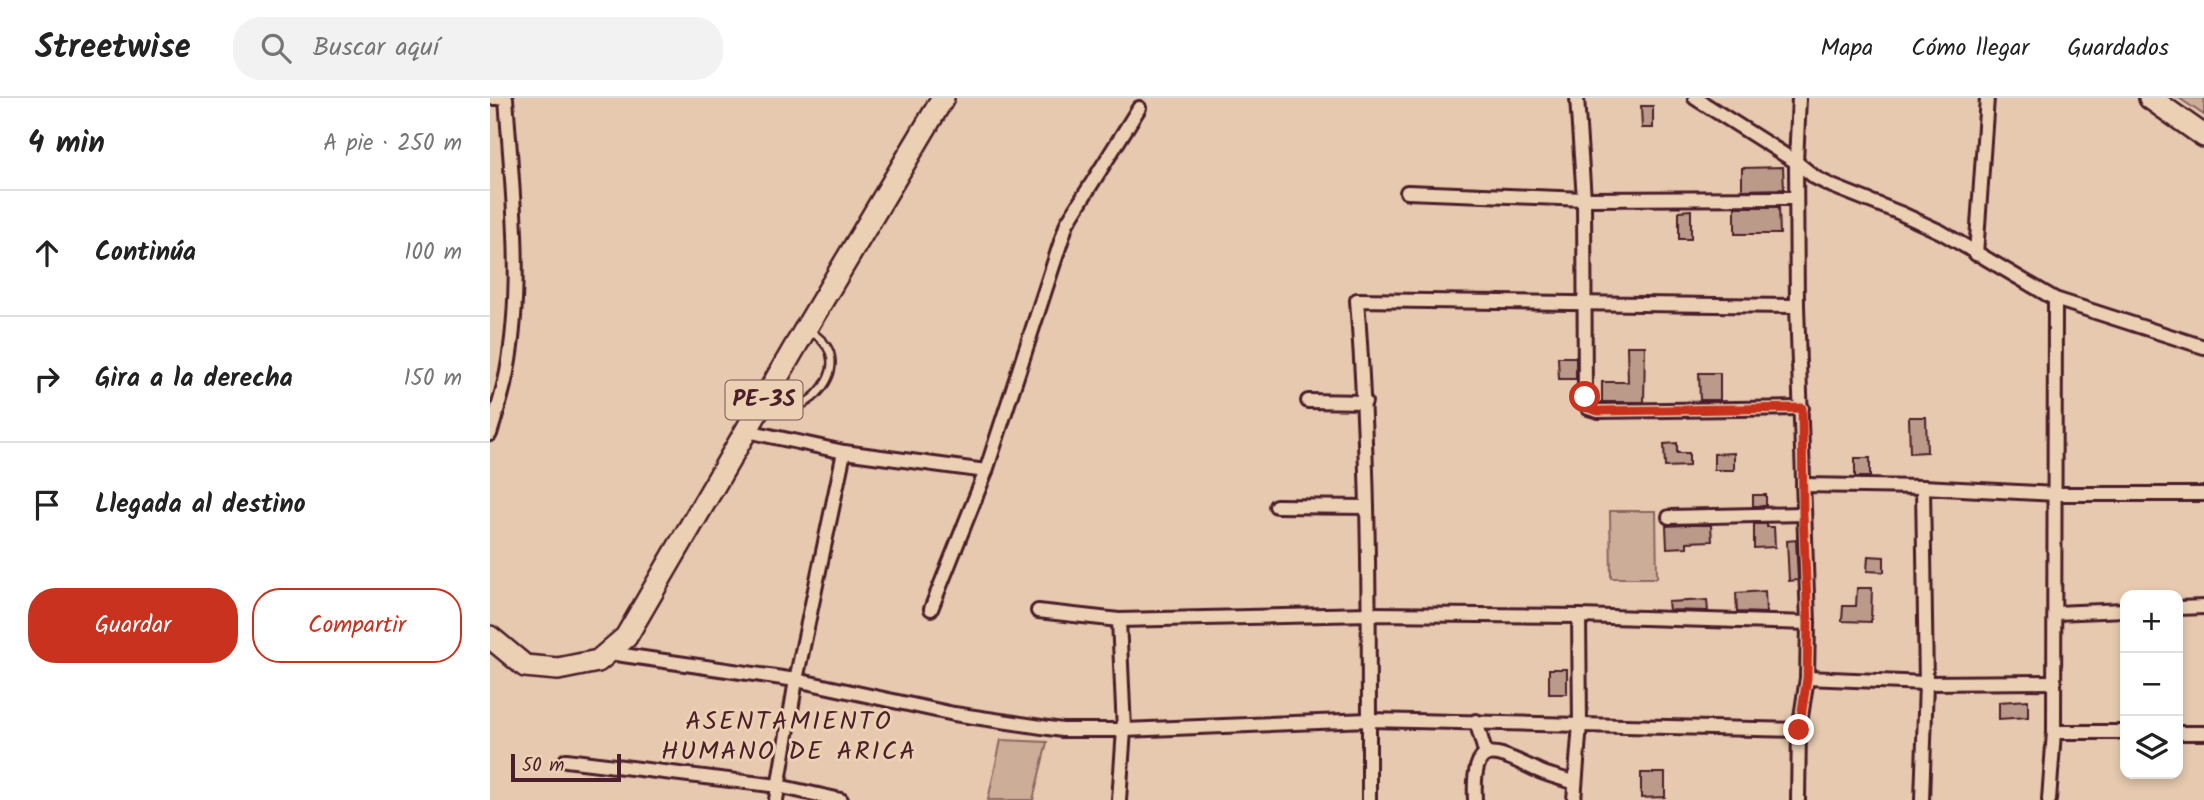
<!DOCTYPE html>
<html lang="es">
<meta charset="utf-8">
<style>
:root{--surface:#fff;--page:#f2f2f2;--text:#222;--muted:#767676;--line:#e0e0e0;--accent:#c8321e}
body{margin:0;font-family:Kalam,sans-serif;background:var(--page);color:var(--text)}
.controls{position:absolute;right:21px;bottom:21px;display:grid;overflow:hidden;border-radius:14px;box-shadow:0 4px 10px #0003}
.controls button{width:63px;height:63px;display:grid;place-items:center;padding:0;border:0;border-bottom:2px solid var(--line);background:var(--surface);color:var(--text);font:35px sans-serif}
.scale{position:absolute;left:21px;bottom:18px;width:110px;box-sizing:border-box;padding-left:7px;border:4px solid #4a1f2b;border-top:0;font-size:19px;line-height:24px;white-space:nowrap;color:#4a1f2b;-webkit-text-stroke:5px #ecd0b3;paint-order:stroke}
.stop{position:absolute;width:21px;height:21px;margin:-16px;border:5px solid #c8321e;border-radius:50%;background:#fff}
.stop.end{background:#c8321e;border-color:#fff;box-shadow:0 2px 7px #0008}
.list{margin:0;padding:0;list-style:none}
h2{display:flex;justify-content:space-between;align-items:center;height:91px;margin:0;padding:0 28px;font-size:30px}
h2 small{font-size:23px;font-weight:400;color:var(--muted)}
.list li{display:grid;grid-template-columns:46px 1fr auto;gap:21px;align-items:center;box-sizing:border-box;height:126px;padding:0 28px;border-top:2px solid var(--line)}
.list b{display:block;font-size:26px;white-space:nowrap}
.list em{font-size:23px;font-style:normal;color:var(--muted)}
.actions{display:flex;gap:14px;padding:21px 28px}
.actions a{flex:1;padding:16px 0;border:2px solid var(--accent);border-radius:28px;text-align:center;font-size:24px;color:var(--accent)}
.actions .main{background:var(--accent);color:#fff}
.icon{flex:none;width:38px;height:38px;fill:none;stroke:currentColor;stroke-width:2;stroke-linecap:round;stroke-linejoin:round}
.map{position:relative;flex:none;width:1714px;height:702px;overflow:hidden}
header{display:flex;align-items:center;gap:42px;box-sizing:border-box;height:98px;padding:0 35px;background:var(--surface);border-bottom:2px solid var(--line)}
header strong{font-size:33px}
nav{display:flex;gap:38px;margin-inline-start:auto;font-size:24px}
.search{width:490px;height:63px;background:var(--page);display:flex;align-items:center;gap:18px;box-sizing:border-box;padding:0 24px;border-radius:28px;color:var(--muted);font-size:26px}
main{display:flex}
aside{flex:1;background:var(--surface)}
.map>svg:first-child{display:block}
.green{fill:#ccad98;stroke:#8b6662;stroke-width:2}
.building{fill:#bb9a89;stroke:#4a1f2b;stroke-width:2}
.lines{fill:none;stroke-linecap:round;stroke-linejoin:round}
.lane-casing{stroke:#4a1f2b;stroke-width:11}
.street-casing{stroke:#4a1f2b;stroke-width:18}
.highway-casing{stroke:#4a1f2b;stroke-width:26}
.lane{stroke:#ecd0b3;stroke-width:6}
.street{stroke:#ecd0b3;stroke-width:12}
.highway{stroke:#ecd0b3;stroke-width:21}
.route{stroke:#c8321e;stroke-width:9}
.labels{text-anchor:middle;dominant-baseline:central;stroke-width:6;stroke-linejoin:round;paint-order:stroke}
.shield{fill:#ecd0b3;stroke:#7b5454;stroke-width:2}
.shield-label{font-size:23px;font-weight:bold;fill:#4a1f2b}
.neighbourhood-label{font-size:26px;letter-spacing:2px;fill:#4a1f2b;stroke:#ecd0b3}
</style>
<header>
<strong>Streetwise</strong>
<div class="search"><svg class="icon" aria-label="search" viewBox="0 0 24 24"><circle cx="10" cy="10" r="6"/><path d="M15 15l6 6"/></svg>Buscar aquí</div>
<nav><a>Mapa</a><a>Cómo llegar</a><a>Guardados</a></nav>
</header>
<main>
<aside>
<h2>4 min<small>A pie · 250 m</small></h2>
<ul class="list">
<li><svg class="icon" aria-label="ahead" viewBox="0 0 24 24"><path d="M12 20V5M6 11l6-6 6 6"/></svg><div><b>Continúa</b></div><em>100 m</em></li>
<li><svg class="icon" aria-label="right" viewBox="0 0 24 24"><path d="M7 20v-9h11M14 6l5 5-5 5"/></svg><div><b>Gira a la derecha</b></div><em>150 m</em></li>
<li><svg class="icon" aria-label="arrive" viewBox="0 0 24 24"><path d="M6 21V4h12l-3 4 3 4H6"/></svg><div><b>Llegada al destino</b></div></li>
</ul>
<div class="actions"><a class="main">Guardar</a><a>Compartir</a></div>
</aside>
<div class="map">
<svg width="1714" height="702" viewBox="0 0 1714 702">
<rect width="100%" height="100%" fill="#e6c9ae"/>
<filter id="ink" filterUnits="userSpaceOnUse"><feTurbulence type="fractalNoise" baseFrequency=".0143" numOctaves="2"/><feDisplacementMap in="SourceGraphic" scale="14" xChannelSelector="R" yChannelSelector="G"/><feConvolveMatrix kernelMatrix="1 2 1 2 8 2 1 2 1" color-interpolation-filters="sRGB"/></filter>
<g filter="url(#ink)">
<!-- green -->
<g class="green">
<polygon points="1689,0 1714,0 1714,17"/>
<polygon points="1120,413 1166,413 1167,480 1121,480"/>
<polygon points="511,642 557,644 543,702 498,702"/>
</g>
<!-- building -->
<g class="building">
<polygon points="1151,8 1163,8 1163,30 1152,30"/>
<polygon points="1293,69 1294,91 1252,92 1252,70"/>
<polygon points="1245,109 1289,109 1290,136 1245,136"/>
<polygon points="1201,112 1201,141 1189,141 1189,113"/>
<polygon points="1137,248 1155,248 1154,304 1112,304 1112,284 1138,284"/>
<polygon points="1068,259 1086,259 1086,281 1069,281"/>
<polygon points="1209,275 1230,275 1230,302 1210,302"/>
<polygon points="1419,319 1436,319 1437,354 1420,355"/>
<polygon points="1187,345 1187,355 1199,355 1199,368 1175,369 1174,346"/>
<polygon points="1244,355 1244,372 1224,372 1224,356"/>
<rect x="1365" y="360" width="15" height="19"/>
<rect x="1263" y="397" width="13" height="11"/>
<polygon points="1264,426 1277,426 1277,429 1284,429 1285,449 1264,450"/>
<polygon points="1196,427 1221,427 1222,443 1197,444 1197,449 1177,450 1176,428"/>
<polygon points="1306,442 1308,482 1299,483 1297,443"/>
<polygon points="1378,458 1394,459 1394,474 1377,473"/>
<polygon points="1367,490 1382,490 1381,524 1352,523 1353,508 1366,508"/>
<polygon points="1275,493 1276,515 1247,514 1246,495"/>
<polygon points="1217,502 1218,513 1179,512 1178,504"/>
<rect x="1059" y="571" width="18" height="25"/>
<polygon points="1538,602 1538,619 1509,621 1509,604"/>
<polygon points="1151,675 1175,675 1175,699 1151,700"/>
</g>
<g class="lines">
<defs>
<path id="lane" d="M 277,307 C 286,309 295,311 304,309 C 326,304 347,278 340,255 C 336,244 327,238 318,231"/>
<g id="street">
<polyline points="0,0 7,0"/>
<polyline points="1087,0 1094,101 1095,299 1098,310 1108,313 1312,310"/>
<polyline points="1205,0 1306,64 1326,80 1342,88 1410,115 1451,134 1565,201 1714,249"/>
<polyline points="917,94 1094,101 1306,100"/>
<polyline points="1486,156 1497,0"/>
<polyline points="818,303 875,304"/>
<polyline points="257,333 354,354 496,373 441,511"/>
<path d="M 0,336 C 6,316 13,295 17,274 C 34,184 22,90 16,0"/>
<polyline points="496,373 577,125 649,10"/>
<polyline points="1313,387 1433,389 1566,396 1714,396"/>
<polyline points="786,408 877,409"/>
<polyline points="1179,419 1313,416"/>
<polyline points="1688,510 1714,509"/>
<polyline points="548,513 629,522 879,516 1089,518 1318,525"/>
<polyline points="1565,515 1635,512"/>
<polyline points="629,522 634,632 629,702"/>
<polyline points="119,555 306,582 464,616 572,632 634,632 879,622 1309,632"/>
<polyline points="1317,580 1436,585 1564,584"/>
<polyline points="986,623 996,657"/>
<polyline points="1564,634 1635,634"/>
<polyline points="1688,635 1714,635"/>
<polyline points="76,662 288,688 351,702"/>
<polyline points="286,702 306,582 354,354"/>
<path d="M 879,702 C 879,535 880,369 867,202 L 1307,208"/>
<path d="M 985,702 C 982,639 1004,652 1047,672 C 1059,678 1072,680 1084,685"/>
<polyline points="1084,702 1090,626 1089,518"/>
<polyline points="1308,702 1309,632 1317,580 1318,525 1307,208 1306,64 1309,0"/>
<polyline points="1432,702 1436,585 1433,389"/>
<polyline points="1559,702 1564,634 1565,201"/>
</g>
<g id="highway">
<polyline points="1660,0 1714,38"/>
<polyline points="0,539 35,568 68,571 108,563 136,539 316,230 453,0"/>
</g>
</defs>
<!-- lane casing -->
<use href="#lane" class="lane-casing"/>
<!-- street casing -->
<use href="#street" class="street-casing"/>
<!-- highway casing -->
<use href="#highway" class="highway-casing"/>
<!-- lane -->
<use href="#lane" class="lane"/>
<!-- street -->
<use href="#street" class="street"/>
<!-- highway -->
<use href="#highway" class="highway"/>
</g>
</g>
<g class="lines" filter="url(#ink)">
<!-- route -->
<polyline class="route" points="1095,299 1098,310 1108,313 1312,310 1313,416 1318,525 1317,580 1309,632"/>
</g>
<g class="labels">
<!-- shield labels -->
<rect class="shield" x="235.5" y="282.5" width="77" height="39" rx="5"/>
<g class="shield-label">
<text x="274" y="302">PE-3S</text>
</g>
<!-- neighbourhood labels -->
<g class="neighbourhood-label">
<text x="299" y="624">ASENTAMIENTO<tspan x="299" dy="30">HUMANO DE ARICA</tspan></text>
</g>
</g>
</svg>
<div class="controls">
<button>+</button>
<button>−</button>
<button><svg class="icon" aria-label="layers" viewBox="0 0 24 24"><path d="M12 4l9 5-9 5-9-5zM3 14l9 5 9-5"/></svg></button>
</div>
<div class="scale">50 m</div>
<div class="stop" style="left:1095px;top:299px"></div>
<div class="stop end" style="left:1309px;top:632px"></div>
</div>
</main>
